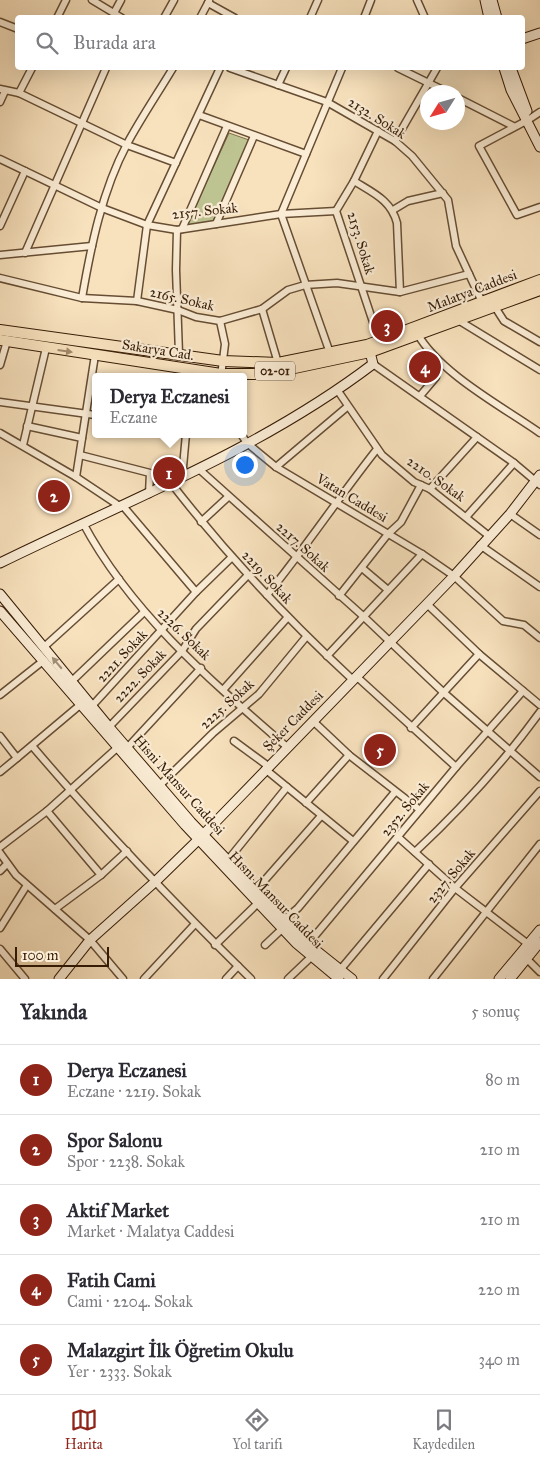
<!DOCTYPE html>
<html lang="tr">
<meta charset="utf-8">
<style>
:root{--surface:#fff;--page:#f7f7f7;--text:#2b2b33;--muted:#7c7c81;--line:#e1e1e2;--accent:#8f2418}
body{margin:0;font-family:"IM FELL Great Primer",serif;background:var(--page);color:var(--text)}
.compass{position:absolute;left:420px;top:85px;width:45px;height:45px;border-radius:50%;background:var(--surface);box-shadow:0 5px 20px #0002;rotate:233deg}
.scale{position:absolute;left:15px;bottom:12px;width:94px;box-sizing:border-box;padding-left:5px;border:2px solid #361b05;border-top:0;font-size:14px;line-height:18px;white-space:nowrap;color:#361b05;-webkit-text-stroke:4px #faecd5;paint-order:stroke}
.you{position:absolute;left:244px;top:464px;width:18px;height:18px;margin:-12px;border:4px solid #fff;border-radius:50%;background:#1a73e8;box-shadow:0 0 0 8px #1a73e833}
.badge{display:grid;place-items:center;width:32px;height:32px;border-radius:50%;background:var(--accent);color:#fff;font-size:16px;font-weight:700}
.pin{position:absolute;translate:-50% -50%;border:2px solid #fff;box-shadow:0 1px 5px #0006}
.popup{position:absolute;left:92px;top:373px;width:155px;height:65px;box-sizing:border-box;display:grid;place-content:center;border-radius:5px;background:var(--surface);filter:drop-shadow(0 1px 4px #0005);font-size:16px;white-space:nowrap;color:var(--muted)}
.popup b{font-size:19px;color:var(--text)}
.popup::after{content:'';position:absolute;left:50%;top:100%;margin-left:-10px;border:10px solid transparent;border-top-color:var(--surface)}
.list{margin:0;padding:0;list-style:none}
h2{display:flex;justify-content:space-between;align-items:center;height:65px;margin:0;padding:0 20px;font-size:21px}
h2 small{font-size:16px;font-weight:400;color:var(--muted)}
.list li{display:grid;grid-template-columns:32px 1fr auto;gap:15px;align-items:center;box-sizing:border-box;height:70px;padding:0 20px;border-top:1px solid var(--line)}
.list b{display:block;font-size:19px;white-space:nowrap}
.list p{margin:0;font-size:16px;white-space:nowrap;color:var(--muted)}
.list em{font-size:16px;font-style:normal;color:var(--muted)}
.icon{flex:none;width:28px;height:28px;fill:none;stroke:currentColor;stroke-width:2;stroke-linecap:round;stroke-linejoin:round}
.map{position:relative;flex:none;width:540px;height:979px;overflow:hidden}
.search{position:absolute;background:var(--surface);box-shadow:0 5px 20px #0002;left:15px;right:15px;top:15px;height:55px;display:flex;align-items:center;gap:12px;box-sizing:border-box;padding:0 18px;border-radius:5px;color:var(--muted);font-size:19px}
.sheet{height:415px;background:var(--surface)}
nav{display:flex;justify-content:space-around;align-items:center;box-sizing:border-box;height:70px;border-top:1px solid var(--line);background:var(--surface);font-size:14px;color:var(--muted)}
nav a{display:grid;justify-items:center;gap:2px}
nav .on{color:var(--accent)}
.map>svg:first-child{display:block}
.green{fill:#bdc391;stroke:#7a6f4b}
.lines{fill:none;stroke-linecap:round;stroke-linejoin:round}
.street-casing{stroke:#664d33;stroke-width:9}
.secondary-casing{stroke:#361b05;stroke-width:11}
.primary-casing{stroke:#361b05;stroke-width:12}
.street{stroke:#faecd5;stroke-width:6}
.secondary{stroke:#faecd5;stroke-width:9}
.primary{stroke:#f8e2be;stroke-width:10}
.oneway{fill:#a1886b}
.oneway2{fill:#a28e77}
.labels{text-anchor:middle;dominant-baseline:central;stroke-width:4.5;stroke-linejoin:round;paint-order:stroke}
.shield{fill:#faecd5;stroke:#715a43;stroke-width:1}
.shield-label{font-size:12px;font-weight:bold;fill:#361b05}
.street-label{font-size:14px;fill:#361b05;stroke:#faecd5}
</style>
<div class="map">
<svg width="540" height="979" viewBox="0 0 540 979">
<rect width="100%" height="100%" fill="#f8e2be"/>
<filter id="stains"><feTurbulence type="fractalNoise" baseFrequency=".004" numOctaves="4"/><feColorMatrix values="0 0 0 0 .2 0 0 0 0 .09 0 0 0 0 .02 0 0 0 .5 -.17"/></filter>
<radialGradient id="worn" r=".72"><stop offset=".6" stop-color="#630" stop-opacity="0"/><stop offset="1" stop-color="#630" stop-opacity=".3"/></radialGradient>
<!-- green -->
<polygon class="green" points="229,133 249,140 213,221 187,225"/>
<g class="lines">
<defs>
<g id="street">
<polyline points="92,0 122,18"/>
<polyline points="417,0 425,18"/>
<polyline points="208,3 235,18"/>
<polyline points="114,13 121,0"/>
<polyline points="57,18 66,0"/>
<polyline points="164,18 174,0"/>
<polyline points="200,18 209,1"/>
<polyline points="310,18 318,0"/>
<polyline points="364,18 371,0"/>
<polyline points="0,22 18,29"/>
<polyline points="230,68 327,102 395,141 412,156 448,200 456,246 482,302"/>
<polyline points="398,68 447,92"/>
<polyline points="278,85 286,68"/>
<polyline points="0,89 19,93 127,145 176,163"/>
<polyline points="19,93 32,68"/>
<polyline points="458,98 513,126"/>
<polyline points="0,102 5,91"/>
<polyline points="199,115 306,154"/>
<polyline points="531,118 540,112"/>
<polyline points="526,121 479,146 517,215 540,207"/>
<polyline points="378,131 354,181 336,211 379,340"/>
<polyline points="395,141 437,68"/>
<polyline points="0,159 102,208 147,225 177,230 281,214 336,211"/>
<path d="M 354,181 C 373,193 391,200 397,223 L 400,292"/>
<polyline points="393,210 408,201 443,193"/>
<polyline points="216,224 254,136"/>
<polyline points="0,226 25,171"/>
<polyline points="182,229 227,126"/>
<polyline points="177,230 176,270 179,354"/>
<polyline points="25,253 106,68"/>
<polyline points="0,255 92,246"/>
<polyline points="0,278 82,298 137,301 178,310 196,317 220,321 262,309 288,290 305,285 337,283 400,292 469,274"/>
<path d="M 82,298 C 91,246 102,191 127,144 C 141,118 158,93 173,68"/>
<polyline points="137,301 147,225 220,68"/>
<polyline points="495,307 504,321 540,342"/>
<polyline points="262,309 278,363"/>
<polyline points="458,320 540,370"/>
<polyline points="220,321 225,344 221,376"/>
<path d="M 417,333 C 439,373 503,407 540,433"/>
<polyline points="330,353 281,214 342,68"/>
<polyline points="373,364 514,463 540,485"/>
<polyline points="0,365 7,341"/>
<polyline points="338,391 382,455 414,482 430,489 489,536"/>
<polyline points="420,396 436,377"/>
<polyline points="0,402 95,415"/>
<polyline points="27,426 82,438"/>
<polyline points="0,433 76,477 121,507"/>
<polyline points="241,434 247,443 276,467 422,554 454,576 503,621 524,625 540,638"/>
<polyline points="23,445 46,348"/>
<polyline points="80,455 150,473 149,494"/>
<polyline points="276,467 347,407"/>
<polyline points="200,470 363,616 443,692 540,777"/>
<polyline points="76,477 95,355"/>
<polyline points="182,478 186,434"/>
<path d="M 171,483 C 226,554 287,619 353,680"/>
<polyline points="430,489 477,437"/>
<polyline points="123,506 196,592"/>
<polyline points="510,514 540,535"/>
<polyline points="467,516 514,463"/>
<polyline points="201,522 228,497"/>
<path d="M 83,523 C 131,613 211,681 287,747"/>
<polyline points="480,545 540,587"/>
<polyline points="362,568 388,590"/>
<path d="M 267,595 C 306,547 339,497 377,449"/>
<polyline points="339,596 388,534 401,522 421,485"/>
<polyline points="427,604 479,654 540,705"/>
<polyline points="44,647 119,579"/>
<polyline points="327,656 422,554"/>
<polyline points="356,676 456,767"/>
<polyline points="72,681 144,612"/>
<polyline points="223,690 288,617"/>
<polyline points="0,695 43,661"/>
<polyline points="92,706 196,592 232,557"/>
<polyline points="313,721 349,755 420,810"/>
<polyline points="109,727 182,651 196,629 248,575"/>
<polyline points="411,728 479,654"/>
<polyline points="0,736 17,758 80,705"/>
<polyline points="234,741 268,766"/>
<path d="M 33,747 C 101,827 175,904 251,979"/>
<polyline points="127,748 201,668"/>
<polyline points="265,769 353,841"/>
<polyline points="0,772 17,758"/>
<polyline points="160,785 213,733 259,694 306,637"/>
<polyline points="306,803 349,755"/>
<polyline points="47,811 101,875"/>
<polyline points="398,837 455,888 528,944"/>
<polyline points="0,847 47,811 117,748"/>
<path d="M 415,852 C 461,809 503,763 540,712"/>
<polyline points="0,853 16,875 90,940 123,979"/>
<polyline points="228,860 287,787"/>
<polyline points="0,871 7,864"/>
<polyline points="257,889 321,816"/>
<polyline points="55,909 101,875 127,851"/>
<polyline points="285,919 298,908 395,792"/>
<polyline points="0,928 27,885"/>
<polyline points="308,944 456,767 523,691"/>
<polyline points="215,945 258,903"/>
<polyline points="265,945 283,928"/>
<polyline points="0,949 25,979"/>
<polyline points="527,959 540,972"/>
<polyline points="340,970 429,864"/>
<polyline points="144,979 195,924"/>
<polyline points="226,979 238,966"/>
<polyline points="288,979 311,957"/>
<polyline points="383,979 455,888 540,791"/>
<polyline points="433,979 540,844"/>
</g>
<g id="secondary">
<polyline points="485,0 489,18"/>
<polyline points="492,0 497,18"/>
<polyline points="522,39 540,33"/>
<polyline points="504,68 511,90 540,147"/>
<polyline points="511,68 527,111"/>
<path d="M 0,563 C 126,501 260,450 373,364 L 370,352"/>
<polyline points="0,594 109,727 191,822 308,944 352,979"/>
<polyline points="0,611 185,825 296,943 339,979"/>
<polyline points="59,979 90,940 156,881 199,839 454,576 510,514 540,475"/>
<polyline points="499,979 540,930"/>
<polyline points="510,979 540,942"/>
</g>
<g id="primary">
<polyline points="0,330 223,361 278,363 367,345 540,280"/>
<polyline points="0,340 221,374 255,374 290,369 370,352 540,290"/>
</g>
</defs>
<!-- street casing -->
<use href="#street" class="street-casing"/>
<!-- secondary casing -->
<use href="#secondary" class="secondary-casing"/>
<!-- primary casing -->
<use href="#primary" class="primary-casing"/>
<!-- street -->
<use href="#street" class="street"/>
<!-- secondary -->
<use href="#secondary" class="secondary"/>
<!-- primary -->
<use href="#primary" class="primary"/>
</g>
<!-- one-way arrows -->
<defs><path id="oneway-solid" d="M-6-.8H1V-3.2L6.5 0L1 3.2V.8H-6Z" transform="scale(1.25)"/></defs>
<use class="oneway" href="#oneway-solid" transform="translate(65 351) rotate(8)"/>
<use class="oneway2" href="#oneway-solid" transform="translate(57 663) rotate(-130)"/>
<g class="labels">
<!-- shield labels -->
<rect class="shield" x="255" y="361.5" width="40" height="19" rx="4"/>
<g class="shield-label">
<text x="275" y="371">02-01</text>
</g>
<!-- street labels -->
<g class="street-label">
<text transform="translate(377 118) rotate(32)">2132. Sokak</text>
<text transform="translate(205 211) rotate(-6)">2157. Sokak</text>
<text transform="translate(361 243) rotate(73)">2153. Sokak</text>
<text transform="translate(472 291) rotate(-21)">Malatya Caddesi</text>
<text transform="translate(182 299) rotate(13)">2165. Sokak</text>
<text transform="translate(158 350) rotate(9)">Sakarya Cad.</text>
<text transform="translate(436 479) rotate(35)">2210. Sokak</text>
<text transform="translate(352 498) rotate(31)">Vatan Caddesi</text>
<text transform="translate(303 547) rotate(42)">2217. Sokak</text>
<text transform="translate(267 577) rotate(47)">2219. Sokak</text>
<text transform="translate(184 634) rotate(44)">2226. Sokak</text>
<text transform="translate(122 656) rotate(-47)">2221. Sokak</text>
<text transform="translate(140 676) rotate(-46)">2222. Sokak</text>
<text transform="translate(227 704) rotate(-42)">2225. Sokak</text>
<text transform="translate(293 721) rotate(-45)">Şeker Caddesi</text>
<text transform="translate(179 785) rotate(48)">Hisni Mansur Caddesi</text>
<text transform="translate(405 809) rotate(-50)">2352. Sokak</text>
<text transform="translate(451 876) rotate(-50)">2327. Sokak</text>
<text transform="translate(276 900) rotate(46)">Hısnı Mansur Caddesi</text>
</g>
</g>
<rect width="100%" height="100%" filter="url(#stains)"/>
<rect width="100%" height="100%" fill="url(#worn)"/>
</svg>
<svg class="compass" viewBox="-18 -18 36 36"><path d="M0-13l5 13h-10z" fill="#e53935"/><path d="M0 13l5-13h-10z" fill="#7c7c81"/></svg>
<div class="scale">100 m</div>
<div class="you"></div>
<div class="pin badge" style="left:169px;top:473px">1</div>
<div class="popup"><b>Derya Eczanesi</b>Eczane</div>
<div class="pin badge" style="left:54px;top:496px">2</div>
<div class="pin badge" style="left:387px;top:326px">3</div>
<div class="pin badge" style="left:425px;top:367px">4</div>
<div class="pin badge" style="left:380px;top:750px">5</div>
<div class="search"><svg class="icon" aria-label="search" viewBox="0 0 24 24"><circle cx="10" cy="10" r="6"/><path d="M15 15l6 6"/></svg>Burada ara</div>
</div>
<section class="sheet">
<h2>Yakında<small>5 sonuç</small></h2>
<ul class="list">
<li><span class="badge">1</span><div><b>Derya Eczanesi</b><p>Eczane · 2219. Sokak</p></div><em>80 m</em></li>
<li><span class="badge">2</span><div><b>Spor Salonu</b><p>Spor · 2238. Sokak</p></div><em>210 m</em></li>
<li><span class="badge">3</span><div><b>Aktif Market</b><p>Market · Malatya Caddesi</p></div><em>210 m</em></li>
<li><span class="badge">4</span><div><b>Fatih Cami</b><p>Cami · 2204. Sokak</p></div><em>220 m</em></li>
<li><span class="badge">5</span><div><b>Malazgirt İlk Öğretim Okulu</b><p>Yer · 2333. Sokak</p></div><em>340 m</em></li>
</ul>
</section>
<nav>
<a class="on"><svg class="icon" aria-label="map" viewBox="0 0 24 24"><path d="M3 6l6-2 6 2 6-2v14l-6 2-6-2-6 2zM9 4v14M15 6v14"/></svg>Harita</a>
<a><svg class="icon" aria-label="directions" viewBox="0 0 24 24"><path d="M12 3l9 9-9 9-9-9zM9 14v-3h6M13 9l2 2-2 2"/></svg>Yol tarifi</a>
<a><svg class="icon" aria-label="saved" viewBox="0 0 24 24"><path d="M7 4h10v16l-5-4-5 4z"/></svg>Kaydedilen</a>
</nav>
